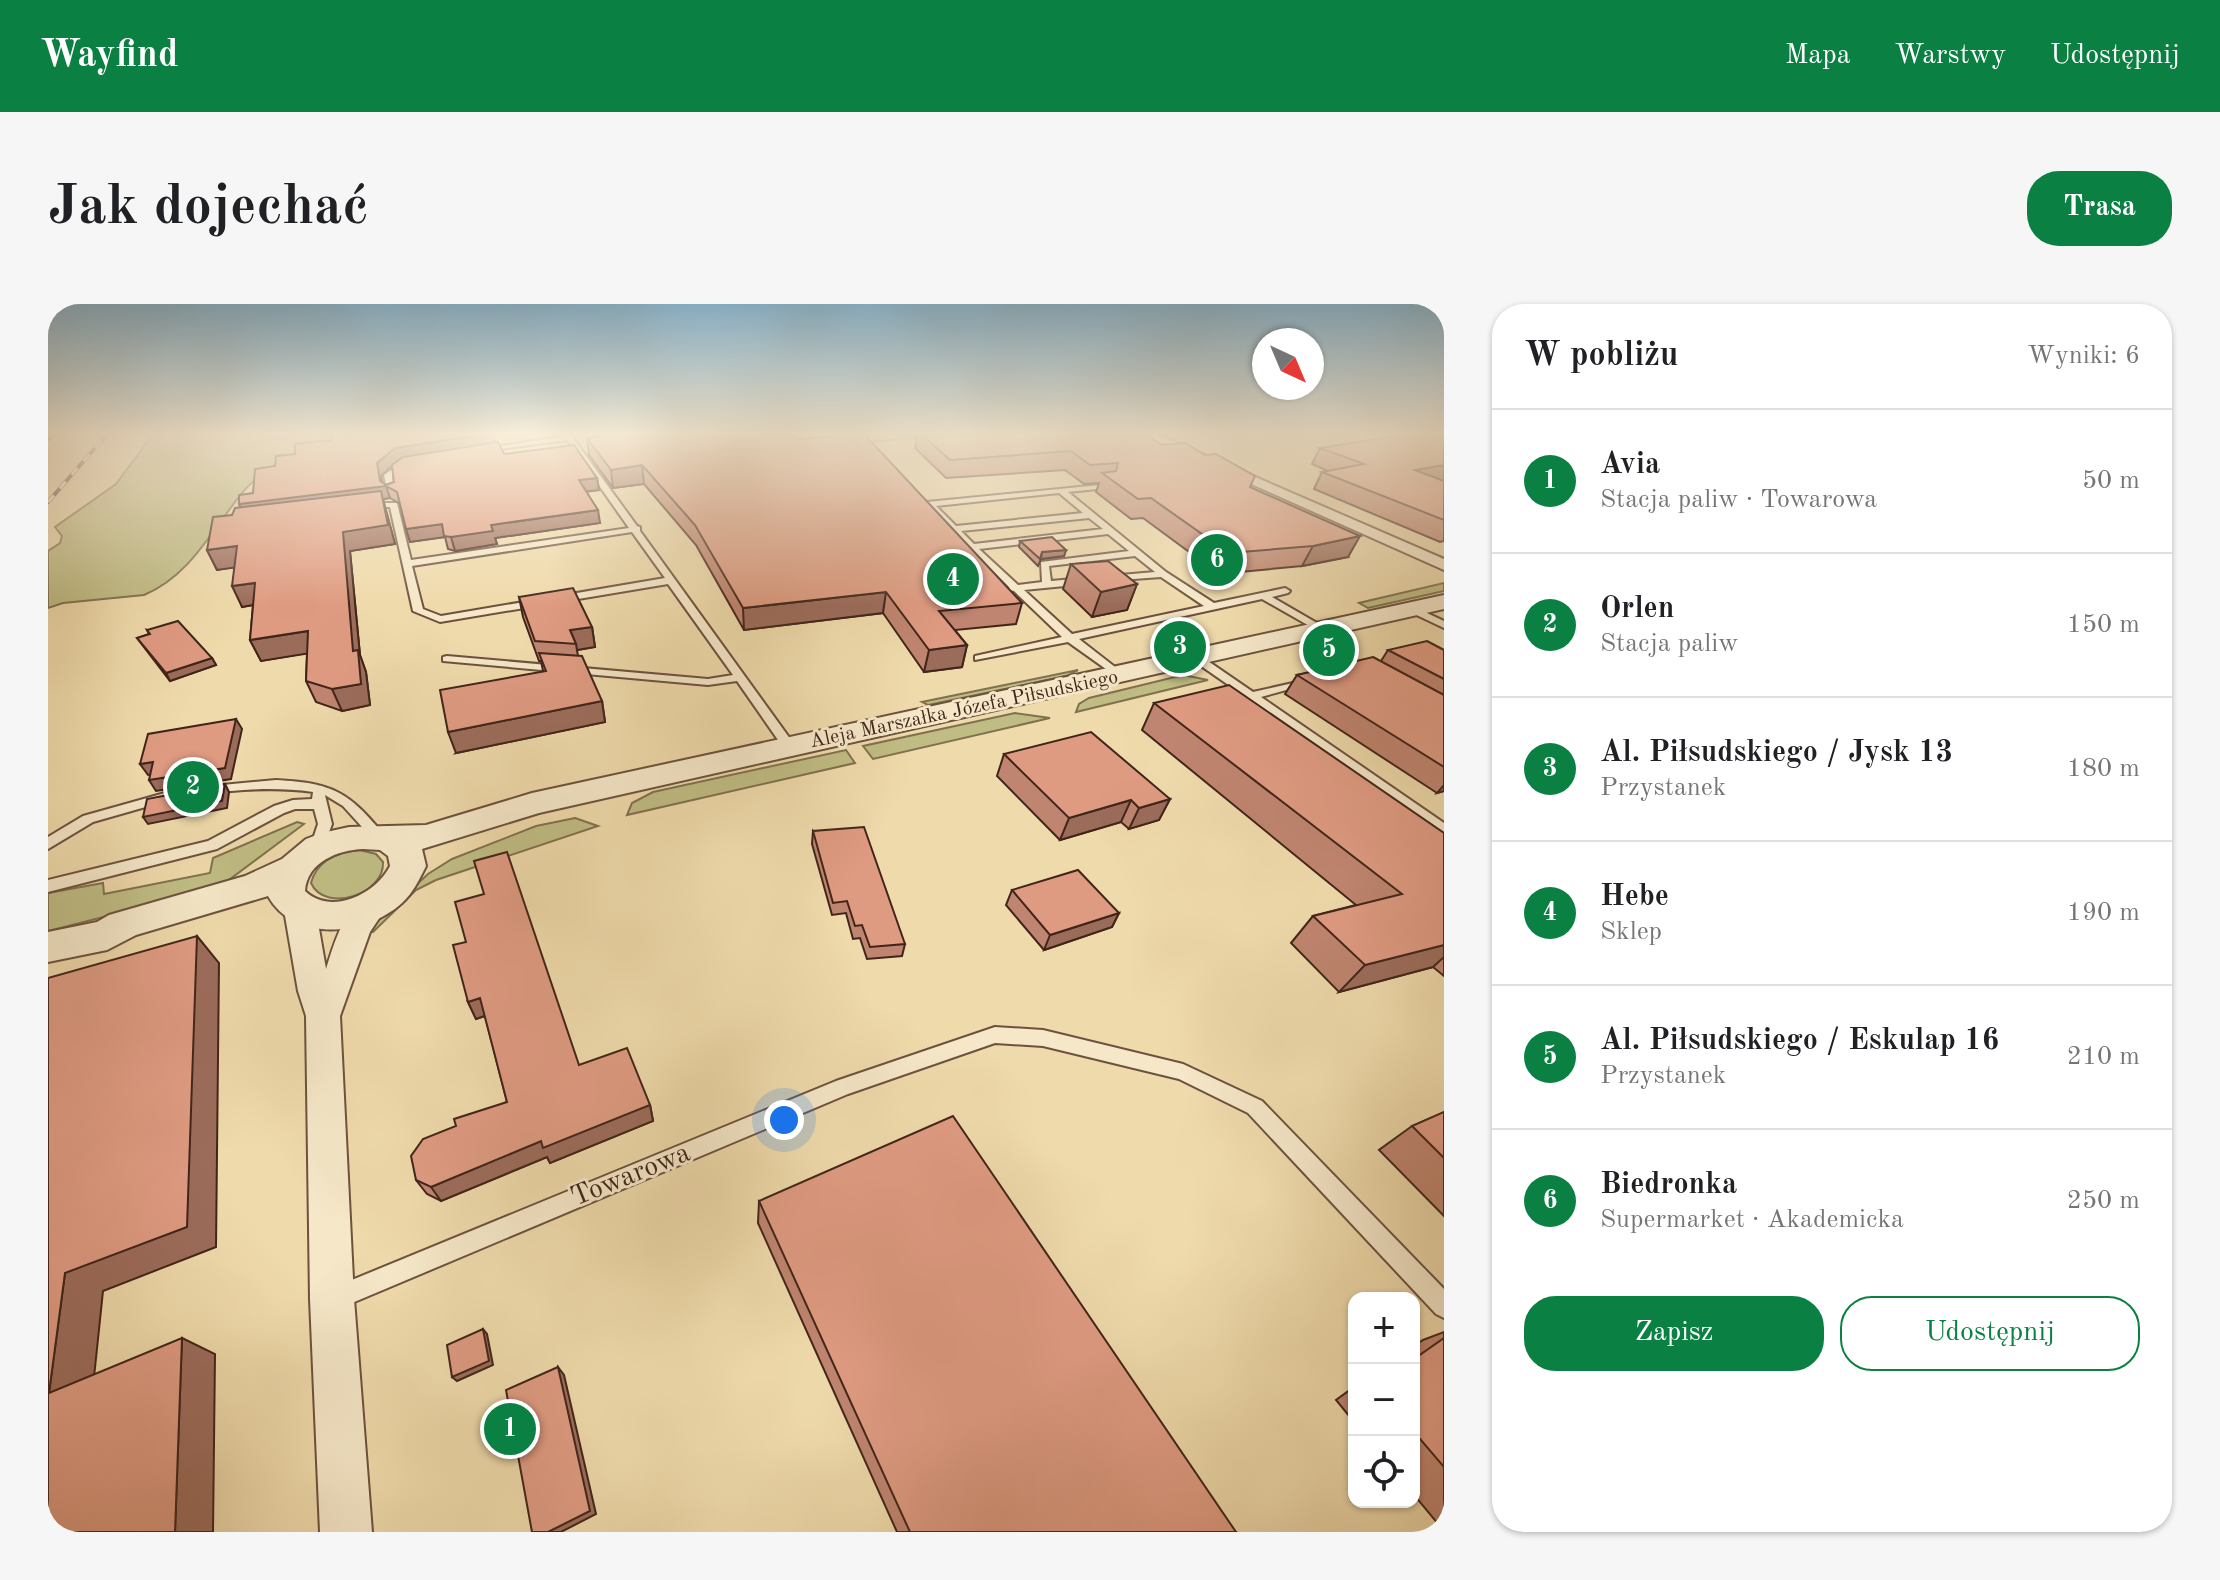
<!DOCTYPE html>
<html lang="pl">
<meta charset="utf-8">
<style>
:root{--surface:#fff;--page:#f6f6f6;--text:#202124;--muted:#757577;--line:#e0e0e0;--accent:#0b8043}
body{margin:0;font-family:"Old Standard TT",serif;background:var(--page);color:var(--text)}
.controls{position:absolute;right:24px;bottom:24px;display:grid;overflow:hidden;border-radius:16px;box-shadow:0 2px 6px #0004}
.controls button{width:72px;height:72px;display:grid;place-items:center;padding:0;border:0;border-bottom:2px solid var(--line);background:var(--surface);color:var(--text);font:40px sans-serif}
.compass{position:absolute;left:1204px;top:24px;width:72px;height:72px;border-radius:50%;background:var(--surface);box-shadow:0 2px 6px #0004;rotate:136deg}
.you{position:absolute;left:736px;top:816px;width:28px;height:28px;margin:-20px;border:6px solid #fff;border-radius:50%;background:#1a73e8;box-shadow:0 0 0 12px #1a73e833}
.badge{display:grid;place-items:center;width:52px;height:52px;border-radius:50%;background:var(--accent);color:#fff;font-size:26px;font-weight:700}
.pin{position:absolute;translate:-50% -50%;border:4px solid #fff;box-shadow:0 2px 8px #0006}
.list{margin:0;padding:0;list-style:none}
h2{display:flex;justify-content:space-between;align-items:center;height:104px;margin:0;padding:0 32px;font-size:34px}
h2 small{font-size:26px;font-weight:400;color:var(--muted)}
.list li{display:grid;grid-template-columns:52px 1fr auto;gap:24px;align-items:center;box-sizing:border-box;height:144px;padding:0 32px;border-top:2px solid var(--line)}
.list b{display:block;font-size:30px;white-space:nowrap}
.list p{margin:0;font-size:26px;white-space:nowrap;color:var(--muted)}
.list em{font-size:26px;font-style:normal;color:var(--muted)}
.actions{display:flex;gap:16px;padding:24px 32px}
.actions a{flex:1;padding:18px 0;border:2px solid var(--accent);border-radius:32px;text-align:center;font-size:28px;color:var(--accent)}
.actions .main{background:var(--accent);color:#fff}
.icon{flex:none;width:44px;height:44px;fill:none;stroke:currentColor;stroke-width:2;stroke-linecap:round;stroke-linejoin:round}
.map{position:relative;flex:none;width:1396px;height:1228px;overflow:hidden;border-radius:32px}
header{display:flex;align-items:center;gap:48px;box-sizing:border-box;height:112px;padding:0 40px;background:var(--accent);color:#fff}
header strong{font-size:38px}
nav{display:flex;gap:44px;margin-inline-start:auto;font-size:28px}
.intro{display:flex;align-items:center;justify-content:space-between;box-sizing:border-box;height:192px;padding:0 48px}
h1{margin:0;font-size:56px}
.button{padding:20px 36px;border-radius:32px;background:var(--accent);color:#fff;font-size:28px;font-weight:700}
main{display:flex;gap:48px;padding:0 48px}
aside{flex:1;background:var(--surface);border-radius:32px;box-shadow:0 2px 6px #0004}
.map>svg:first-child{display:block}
.green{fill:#c0bd84;stroke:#80714f;stroke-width:2}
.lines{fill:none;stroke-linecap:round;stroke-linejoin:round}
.service-casing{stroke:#6c523e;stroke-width:4}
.minor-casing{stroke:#6c523e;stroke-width:4}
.tertiary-casing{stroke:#6c523e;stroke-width:4}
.service{fill:#f5e7c8;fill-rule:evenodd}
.minor{fill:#f5e7c8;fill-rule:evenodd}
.tertiary{fill:#f5e7c8;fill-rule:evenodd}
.rail-casing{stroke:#41251a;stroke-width:4}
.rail{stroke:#f5e7c8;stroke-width:3;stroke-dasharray:9;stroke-linecap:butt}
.wall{fill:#c08570;stroke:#41251a;stroke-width:2;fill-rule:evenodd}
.shaded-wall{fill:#9c6c5b;stroke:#41251a;stroke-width:2}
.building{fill:#df9b82;stroke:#41251a;stroke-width:2}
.labels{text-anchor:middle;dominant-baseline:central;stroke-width:6;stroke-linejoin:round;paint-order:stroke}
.far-street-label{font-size:20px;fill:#41251a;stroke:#f5e7c8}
.near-street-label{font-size:28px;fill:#41251a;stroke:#f5e7c8}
</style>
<header>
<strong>Wayfind</strong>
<nav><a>Mapa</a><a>Warstwy</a><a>Udostępnij</a></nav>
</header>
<div class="intro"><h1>Jak dojechać</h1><a class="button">Trasa</a></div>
<main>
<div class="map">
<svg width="1396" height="1228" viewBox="0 0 1396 1228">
<rect width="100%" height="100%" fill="#efdaab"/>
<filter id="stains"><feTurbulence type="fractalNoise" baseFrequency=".0025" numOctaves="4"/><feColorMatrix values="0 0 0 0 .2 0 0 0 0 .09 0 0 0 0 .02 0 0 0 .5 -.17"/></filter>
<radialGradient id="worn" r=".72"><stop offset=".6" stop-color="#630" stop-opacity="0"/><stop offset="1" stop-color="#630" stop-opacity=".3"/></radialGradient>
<!-- green -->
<g class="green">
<path d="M 106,129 L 302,129 C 266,139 219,159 194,189 C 163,227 143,271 96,291 L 15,299 L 0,304 L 0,247 L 12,239 L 14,232 L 7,223 L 68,180 Z"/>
<polygon points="729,129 888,129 892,132 741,144"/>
<polygon points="1396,279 1396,287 1320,304 1311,299"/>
<polygon points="1030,366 1019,372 880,401 874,398"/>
<polygon points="1135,371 1160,376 1028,408 1031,400 1041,394"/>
<polygon points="967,409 1002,414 825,455 815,442"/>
<polygon points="798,446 807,459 579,511 584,499 605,488"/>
<polygon points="527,514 550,522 388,576 368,586 325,628 318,628 380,570 404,555 488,522"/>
<polygon points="249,518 256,520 170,584 0,627 0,589 55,579 56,590 162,569 165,554"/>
<path d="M 312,546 L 328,550 L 335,558 C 337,590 277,610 263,579 C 269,556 290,548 312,546 Z"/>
</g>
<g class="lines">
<defs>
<g id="service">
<path d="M 519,129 L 525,129 L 525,134 L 589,222 L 592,223 L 592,227 L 748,443 L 747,446 L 737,446 L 689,377 L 660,381 L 395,357 L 395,353 L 399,352 L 660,375 L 685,371 L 620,280 L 392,318 L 365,307 L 342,203 L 317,203 L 314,199 L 349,199 L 363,256 L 581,224 L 519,136 L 431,148 L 427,146 L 518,132 ZM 584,228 L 617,274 L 393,312 L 375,305 L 364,262 Z"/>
<polygon points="358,156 365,158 344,172 347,189 340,191 336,171"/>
<path d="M 1062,180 L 1059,184 L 1020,188 L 1118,268 L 1166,299 L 1237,284 L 1242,287 L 1240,289 L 1224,293 L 1281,326 L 1272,328 L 1214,295 L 1031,335 L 1076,370 L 1078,372 L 1072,375 L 1020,338 L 927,356 L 927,352 L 1014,333 L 966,287 L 962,286 L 961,283 L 879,202 L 879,198 ZM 1011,189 L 1035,209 L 908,222 L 888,202 ZM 1041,214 L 1055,225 L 926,240 L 913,227 ZM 1060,230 L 1081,247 L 993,258 L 994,278 L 970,281 L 931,245 ZM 1087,252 L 1107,268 L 1061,272 L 1056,275 L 1058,277 L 1113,273 L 1156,302 L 1024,330 L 976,286 L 1037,280 L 1042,277 L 1037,274 L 1003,277 L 1001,262 Z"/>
<polygon points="1364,302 1396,317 1396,324 1360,307 1359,305"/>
<polygon points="1146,353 1154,353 1205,388 1267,374 1267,378 1213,393 1396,519 1396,531 1146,357"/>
<path d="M 228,476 C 285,479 301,488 336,531 L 329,536 L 324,534 L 295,502 L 277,491 L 284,520 L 274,548 L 269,549 L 262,544 L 270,520 L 266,505 L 247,505 L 236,509 L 169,545 L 0,588 L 0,576 L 160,537 L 226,502 L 245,496 L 264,495 L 265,488 C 229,483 194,485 158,490 L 151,486 L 153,483 Z"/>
<polygon points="124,487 129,488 131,491 129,494 45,518 0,545 0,533 35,512"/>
<polygon points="947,723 995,726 1135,760 1214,797 1396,985 1396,1014 1388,1010 1200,809 1131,775 995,742 947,739 800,790 285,1007 277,1003 273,995 277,987 788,777"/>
</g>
<g id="minor">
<polygon points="1089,129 1106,129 1396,255 1396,266"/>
<path d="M 325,590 L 335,593 L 340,601 L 322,628 L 292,712 L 306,995 L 324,1228 L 272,1228 L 262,995 L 258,712 L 250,687 L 236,606 L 240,598 L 251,595 L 262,598 L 270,619 L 278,665 C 286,640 297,599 325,590 Z"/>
</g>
<path id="tertiary" d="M 1396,291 L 1396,305 L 491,509 L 374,545 L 378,562 C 371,576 365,589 354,599 C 318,632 246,639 220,592 L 88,631 L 59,646 L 0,658 L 0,628 L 49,618 L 61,611 L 197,572 L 234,555 L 258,535 L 274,529 L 301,523 L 378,521 L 484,489 ZM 315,545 L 332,546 L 340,552 L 342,562 C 328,590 283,612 257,587 C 259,558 290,546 315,545 Z"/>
</defs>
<!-- service casing -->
<use href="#service" class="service-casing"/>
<!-- minor casing -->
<use href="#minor" class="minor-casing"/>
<!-- tertiary casing -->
<use href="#tertiary" class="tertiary-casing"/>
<!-- service -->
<use href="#service" class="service"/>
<!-- minor -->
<use href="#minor" class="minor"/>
<!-- tertiary -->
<use href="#tertiary" class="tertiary"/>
<defs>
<polyline id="rail" points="0,198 60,129"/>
</defs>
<!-- rail casing -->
<use href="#rail" class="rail-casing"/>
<!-- rail -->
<use href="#rail" class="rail"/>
</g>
<!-- wall -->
<g class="wall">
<path d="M 445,129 L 447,139 L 456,150 L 549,174 L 551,186 L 538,188 L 552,219 L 447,234 L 449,240 L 407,247 L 400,245 L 397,233 L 362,238 L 352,200 L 342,194 L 335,195 L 347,240 L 302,247 L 312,351 L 318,368 L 322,401 L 294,407 L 268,398 L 258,377 L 259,349 L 213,357 L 202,336 L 205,301 L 194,303 L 186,263 L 169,266 L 159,246 L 184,211 L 205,189 ZM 344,162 L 346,178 L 338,181 L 334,179 L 333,172 Z"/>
<polygon points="546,129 743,129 748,135 974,299 968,320 907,326 919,341 914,363 876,368 835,309 696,326 648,241 596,180 565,184 541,151 539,134 549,132"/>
<polygon points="869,129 1094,129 1114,141 1202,183 1300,253 1254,262 1171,270 1095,214 1083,215 1048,188 1051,179 1036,180 1017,166 898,174 867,144"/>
<polygon points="1272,144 1396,177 1396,237 1392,238 1266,185 1274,168 1280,167 1264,160"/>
<polygon points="972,237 1018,246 1016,252 993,255 990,262 971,243"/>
<polygon points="1023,260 1089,280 1079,306 1044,313 1015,285"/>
<polygon points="471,293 544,323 547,343 529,346 530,352 554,397 557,418 408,449 495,367 493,357 491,357 475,313"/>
<polygon points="99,326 164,354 168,361 122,377 89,334 101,330"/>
<polygon points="1340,346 1396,346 1396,487 1389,489 1237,390 1249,371 1333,357"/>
<polygon points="1106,399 1396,529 1396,672 1385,663 1291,688 1243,639 1265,612 1308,601 1094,426"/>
<polygon points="956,450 1122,495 1111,516 1081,525 1073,518 1012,536 949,472"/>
<polygon points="765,527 857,640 854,652 819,655 812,634 805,635 798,609 784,611 764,540"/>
<polygon points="964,586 1071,609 1064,623 996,646 958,601"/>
<polygon points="420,698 602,801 605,817 502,859 499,853 393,897 379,890 368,876 408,822 459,798 437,712 428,715"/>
<polygon points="1396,808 1396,912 1331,846 1364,822"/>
<polygon points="711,897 1188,1228 849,1228 710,919"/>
<polygon points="1396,1028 1396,1227 1366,1191 1366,1042 1375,1036"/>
<polygon points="1306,1083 1306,1118 1288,1096"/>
</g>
<!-- shaded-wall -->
<g class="shaded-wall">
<polygon points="0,129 10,129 0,137"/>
<polygon points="445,129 447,140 350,156 333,172 335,182 338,182 342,194 335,195 347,240 302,247 312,351 318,368 322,401 294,407 284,385 313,380 196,213 191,200 332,177 329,159 347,144"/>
<polygon points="594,161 596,180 565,184 563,166"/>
<polygon points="1396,161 1396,176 1357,183 1367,166"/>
<polygon points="549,174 551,186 532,188 531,176"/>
<polygon points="550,206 552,219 447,234 449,240 407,247 403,233 443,221"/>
<polygon points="394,220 397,233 362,238 358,225"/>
<polygon points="1312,232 1300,253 1254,262 1265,242"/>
<polygon points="189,242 198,262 169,266 159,246"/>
<polygon points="1018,246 1016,252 993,255 994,248"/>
<polygon points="207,279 217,299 194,303 184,282"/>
<polygon points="1089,280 1079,306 1044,313 1053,288"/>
<polygon points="838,288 835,309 696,326 695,304"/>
<polygon points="544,323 547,343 529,346 528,340 522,326"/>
<polygon points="260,327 269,348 213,357 202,336"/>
<polygon points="919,341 914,363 876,368 881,346"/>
<polygon points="164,354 168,361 122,377 118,369"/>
<polygon points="554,397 557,418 408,449 400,428"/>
<polygon points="188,415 194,425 183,475 108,487 101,476"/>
<polygon points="105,458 113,468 100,471 92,460"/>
<polygon points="177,480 181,488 179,504 100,520 95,513"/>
<polygon points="1396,481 1396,487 1389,489"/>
<polygon points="1122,495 1111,516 1081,525 1091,504"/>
<polygon points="1083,496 1073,518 1012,536 1021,514"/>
<polygon points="1071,609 1064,623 996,646 1002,631"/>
<polygon points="149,632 171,659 168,943 55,987 43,1102 1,1089 17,969"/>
<polygon points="1396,641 1396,653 1385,663 1291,688 1317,661"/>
<polygon points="432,694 439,711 428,715 420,698"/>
<polygon points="602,801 605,817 502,859 499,853 393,897 383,883 493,837"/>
<polygon points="435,1025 439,1030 445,1061 409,1077 404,1073"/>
<polygon points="134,1034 167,1050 165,1228 127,1228"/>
<polygon points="510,1063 516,1071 548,1210 513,1228 500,1228"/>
</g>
<!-- building -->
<g class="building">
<polygon points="283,129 443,129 347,144 329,159 332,177 338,181 346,178 344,161 355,153 450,138 456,150 526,141 549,174 531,176 550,206 443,221 445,227 403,233 396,232 394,220 358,225 349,188 338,182 191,200 191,191 205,189 207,165 227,162 228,152 247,150 247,140 283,136"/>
<polygon points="559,129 743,129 748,135 816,130 974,299 891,307 919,341 881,346 838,288 695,304 647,221 594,161 563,166 539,134 561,131"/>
<polygon points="872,129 1094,129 1114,141 1137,139 1157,151 1168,150 1207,172 1202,183 1312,232 1265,242 1181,249 1103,194 1090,195 1054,169 1068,167 1070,159 1042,161 1023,147 902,156"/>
<polygon points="1363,129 1396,129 1396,161 1367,166 1396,177 1396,216 1274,168 1316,160 1272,144"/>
<polygon points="333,187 340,221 295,228 305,347 310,346 313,380 284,385 258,377 260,327 202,336 207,279 184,282 189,242 159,246 165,213 184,211 187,204"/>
<polygon points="1004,233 1018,246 994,248 992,255 972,237"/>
<polygon points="1060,257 1089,280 1053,288 1023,260"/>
<polygon points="525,284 544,323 522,326 528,340 487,337 471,293"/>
<polygon points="130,317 164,354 118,369 89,334 102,330 99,326"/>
<polygon points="1379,337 1396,346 1396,375 1340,346"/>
<polygon points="491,349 534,352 554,397 400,428 392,386 498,367"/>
<polygon points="1325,353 1396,391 1396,463 1249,371"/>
<polygon points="1181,381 1396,529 1396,641 1317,661 1265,612 1354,590 1106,399"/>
<polygon points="188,415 177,464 101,476 105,458 92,460 100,430"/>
<polygon points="1043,428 1122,495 1091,504 1083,496 1021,514 956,450"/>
<polygon points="177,480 174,497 95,513 99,495"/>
<polygon points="816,523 857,640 822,643 814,621 807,622 799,597 785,599 765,527"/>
<polygon points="459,548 531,761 579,744 602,801 495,844 493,837 383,883 368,876 363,852 375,835 408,822 406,815 459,798 432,694 420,698 405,641 418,638 407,598 436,590 426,557"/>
<polygon points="1030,566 1071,609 1002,631 964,586"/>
<polygon points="149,632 139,923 17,969 1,1089 134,1034 127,1228 0,1228 0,674"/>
<polygon points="1396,808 1396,854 1364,822"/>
<polygon points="905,812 1188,1228 862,1228 711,897"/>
<polygon points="435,1025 441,1057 404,1073 399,1041"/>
<polygon points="1396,1034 1396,1163 1366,1128 1366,1055"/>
<polygon points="510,1063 542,1207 500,1228 484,1228 458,1086"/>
</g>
<!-- sky -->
<linearGradient id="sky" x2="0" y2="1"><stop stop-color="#89b6d0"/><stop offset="0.43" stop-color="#f8eed9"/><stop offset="1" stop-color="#f8eed9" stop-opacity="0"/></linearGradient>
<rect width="1396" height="301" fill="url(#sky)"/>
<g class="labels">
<!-- far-street labels -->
<g class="far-street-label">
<text transform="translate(916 406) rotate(-12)">Aleja Marszałka Józefa Piłsudskiego</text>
</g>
<!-- near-street labels -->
<g class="near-street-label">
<text transform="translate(583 872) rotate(-22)">Towarowa</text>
</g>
</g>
<rect width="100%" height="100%" filter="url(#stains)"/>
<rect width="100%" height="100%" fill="url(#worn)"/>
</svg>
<div class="controls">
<button>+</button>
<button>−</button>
<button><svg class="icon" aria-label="locate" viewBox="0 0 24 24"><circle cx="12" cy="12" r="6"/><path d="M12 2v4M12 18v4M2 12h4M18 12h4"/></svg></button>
</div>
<svg class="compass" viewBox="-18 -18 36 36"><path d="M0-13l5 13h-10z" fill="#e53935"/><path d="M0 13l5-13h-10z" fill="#757577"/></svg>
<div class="you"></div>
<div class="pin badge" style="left:462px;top:1125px">1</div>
<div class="pin badge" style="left:145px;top:483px">2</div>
<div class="pin badge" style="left:1132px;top:343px">3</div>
<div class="pin badge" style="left:905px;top:275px">4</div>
<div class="pin badge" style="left:1281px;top:346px">5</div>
<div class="pin badge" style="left:1169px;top:256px">6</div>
</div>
<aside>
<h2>W pobliżu<small>Wyniki: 6</small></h2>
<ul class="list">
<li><span class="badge">1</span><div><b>Avia</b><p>Stacja paliw · Towarowa</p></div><em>50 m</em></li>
<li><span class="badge">2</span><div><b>Orlen</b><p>Stacja paliw</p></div><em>150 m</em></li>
<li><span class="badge">3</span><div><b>Al. Piłsudskiego / Jysk 13</b><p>Przystanek</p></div><em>180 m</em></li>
<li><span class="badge">4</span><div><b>Hebe</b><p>Sklep</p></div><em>190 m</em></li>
<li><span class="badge">5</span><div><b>Al. Piłsudskiego / Eskulap 16</b><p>Przystanek</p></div><em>210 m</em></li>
<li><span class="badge">6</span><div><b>Biedronka</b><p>Supermarket · Akademicka</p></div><em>250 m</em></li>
</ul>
<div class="actions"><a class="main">Zapisz</a><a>Udostępnij</a></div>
</aside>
</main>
